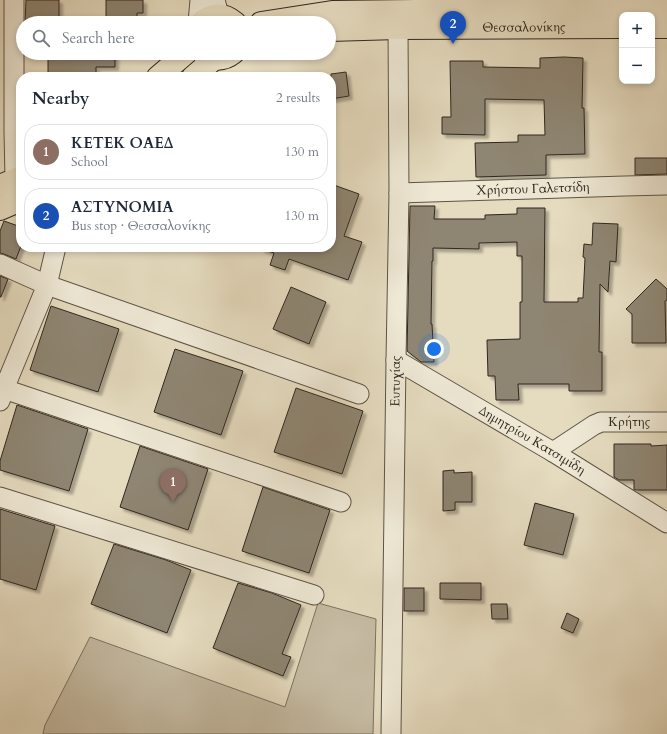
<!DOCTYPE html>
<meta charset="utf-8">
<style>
:root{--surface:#fff;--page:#f2f2f3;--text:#1f2937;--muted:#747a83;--line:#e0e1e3;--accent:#8f2418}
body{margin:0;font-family:Cardo,serif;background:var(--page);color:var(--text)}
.controls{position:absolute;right:12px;top:12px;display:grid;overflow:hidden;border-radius:8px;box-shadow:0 2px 6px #0003}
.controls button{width:36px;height:36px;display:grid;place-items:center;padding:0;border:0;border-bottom:1px solid var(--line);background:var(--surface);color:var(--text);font:20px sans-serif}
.you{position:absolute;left:434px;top:349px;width:14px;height:14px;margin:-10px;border:3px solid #fff;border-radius:50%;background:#1a73e8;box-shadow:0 0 0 6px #1a73e833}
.badge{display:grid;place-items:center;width:26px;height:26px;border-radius:50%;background:var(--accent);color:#fff;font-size:13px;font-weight:700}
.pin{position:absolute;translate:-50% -33px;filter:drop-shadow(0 1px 2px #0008)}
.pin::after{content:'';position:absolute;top:21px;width:14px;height:12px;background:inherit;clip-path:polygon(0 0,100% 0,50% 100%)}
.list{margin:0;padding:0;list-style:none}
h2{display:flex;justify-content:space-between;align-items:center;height:52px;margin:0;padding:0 16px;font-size:17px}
h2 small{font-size:13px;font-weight:400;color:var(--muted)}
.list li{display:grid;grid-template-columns:26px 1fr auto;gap:12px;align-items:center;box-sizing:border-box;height:56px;margin:0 8px 8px;padding:0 8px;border:1px solid var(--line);border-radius:16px}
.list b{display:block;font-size:15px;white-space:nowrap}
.list p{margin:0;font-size:13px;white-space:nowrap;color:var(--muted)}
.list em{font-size:13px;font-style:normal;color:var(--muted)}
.icon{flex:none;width:22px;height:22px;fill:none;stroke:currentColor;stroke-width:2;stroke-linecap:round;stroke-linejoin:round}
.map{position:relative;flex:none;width:667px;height:734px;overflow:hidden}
.search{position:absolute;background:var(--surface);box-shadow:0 2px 6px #0003;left:16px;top:16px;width:320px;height:44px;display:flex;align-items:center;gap:10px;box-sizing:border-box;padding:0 14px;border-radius:22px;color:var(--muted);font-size:15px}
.panel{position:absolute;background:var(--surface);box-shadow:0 2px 6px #0003;left:16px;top:72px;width:320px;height:180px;border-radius:16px}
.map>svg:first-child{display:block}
.green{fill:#c6bca4;stroke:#7b7261}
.building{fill:#8e8572;stroke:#30271e;filter:url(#shadow)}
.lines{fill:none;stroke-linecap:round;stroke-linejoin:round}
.minor-casing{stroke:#5d5446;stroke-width:21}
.major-casing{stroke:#30271e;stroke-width:24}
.minor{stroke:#eee8d5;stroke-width:19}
.major{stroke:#e5dbbf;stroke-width:22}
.labels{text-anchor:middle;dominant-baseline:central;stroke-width:3;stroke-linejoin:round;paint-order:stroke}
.street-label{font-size:13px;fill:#30271e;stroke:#eee8d5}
</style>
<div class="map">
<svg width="667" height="734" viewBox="0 0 667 734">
<defs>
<filter id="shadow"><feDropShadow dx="3.5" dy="3.5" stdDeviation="1" flood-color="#0004"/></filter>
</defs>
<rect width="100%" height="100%" fill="#e5dbbf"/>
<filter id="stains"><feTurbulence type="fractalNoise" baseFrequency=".005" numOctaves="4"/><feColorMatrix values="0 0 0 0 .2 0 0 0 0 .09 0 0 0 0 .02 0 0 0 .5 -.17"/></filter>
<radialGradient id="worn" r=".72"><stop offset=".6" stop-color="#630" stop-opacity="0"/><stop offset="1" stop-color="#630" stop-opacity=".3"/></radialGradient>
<!-- green -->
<polygon class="green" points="318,603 376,619 373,734 43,734 45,725 90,637 285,707"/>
<!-- building -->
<g class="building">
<polygon points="26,0 59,0 59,23 25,23"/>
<polygon points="106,0 143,0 143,13 137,13 137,23 106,23"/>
<polygon points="48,53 115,53 115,67 96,67 96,77 48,77"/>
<polygon points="564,57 583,58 582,108 584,108 585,154 546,155 546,175 476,177 475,143 518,142 518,135 545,135 544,100 485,99 485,135 442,134 442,117 451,117 450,61 483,61 483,67 540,68 540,58"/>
<polygon points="346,72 349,96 331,99 331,74"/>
<polygon points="635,158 667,158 667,174 635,175"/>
<polygon points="331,184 359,194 344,236 362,242 348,280 289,259 285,270 270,265 274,253 261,249 262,247 331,247"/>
<polygon points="410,206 435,206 434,219 485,219 485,215 517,214 517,208 545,208 544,302 578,302 578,298 583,298 585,258 583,257 584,244 592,245 593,223 618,224 616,262 610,261 608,292 600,284 599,352 602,352 602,391 569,391 569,384 518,384 519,400 496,400 495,376 488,376 487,340 520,339 520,302 522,302 522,256 517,256 517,242 479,243 479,249 433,248 433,261 432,261 431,324 432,324 434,362 421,362 407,351"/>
<polygon points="4,221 21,227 21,246 16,259 4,254 0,253 0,231"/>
<polygon points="0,276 8,279 1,297 0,297"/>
<polygon points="656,279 667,289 667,300 665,301 666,343 632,343 632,314 626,309"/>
<polygon points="291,287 326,302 309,344 273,329"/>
<polygon points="51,306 119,329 98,392 30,370"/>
<polygon points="175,349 243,371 221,435 154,412"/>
<polygon points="296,388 363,411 342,474 274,452"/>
<polygon points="17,405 88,429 69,491 0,470 0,461"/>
<polygon points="614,444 651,444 651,446 667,445 667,490 634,490 634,480 619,480 614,477"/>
<polygon points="140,446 208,469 188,530 120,507"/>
<polygon points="454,470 454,473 472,472 472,502 455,502 455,510 443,511 443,471"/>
<polygon points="263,487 330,510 309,573 242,551"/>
<polygon points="535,503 574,514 563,555 524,545"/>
<polygon points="0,509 55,526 36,590 0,579"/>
<polygon points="114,544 166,560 191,570 167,633 91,604"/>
<polygon points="238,583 272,593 301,605 282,654 291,657 283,676 213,648"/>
<polygon points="440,583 481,583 481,600 440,599"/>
<rect x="404" y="588" width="20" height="23"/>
<polygon points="491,604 507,604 508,619 492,619"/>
<polygon points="567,613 579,619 573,633 561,628"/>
</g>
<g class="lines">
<defs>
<g id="minor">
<polyline points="14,0 14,131 15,180"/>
<polyline points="215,0 219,15"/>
<polyline points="198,23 200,0"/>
<path id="s1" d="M 399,193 L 625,186 L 667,185"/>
<polyline points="0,264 47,285 359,394"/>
<path id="s2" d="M 396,360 L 553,452 L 667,523"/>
<polyline points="4,389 341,502"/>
<polyline points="0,401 4,389 47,285 56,247"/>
<path id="s3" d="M 553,452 L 594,425 L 601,422 L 667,422"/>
<polyline points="0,497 314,595"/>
<path id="s4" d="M 391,734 L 396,360 L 399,193 L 398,28"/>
</g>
<g id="major">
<path d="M 201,23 C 211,13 224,13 235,23"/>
<polyline points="261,23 332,12 667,8"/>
<polyline points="652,27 667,27"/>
<path id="s5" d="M 329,30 L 398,28 L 622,27"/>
<path d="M 203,53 C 212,60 223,61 233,53"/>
<polyline points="158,77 186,53"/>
<polyline points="193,77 214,59"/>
<polyline points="0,186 21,177"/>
<polyline points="0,209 21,200"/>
</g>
</defs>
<!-- minor casing -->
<use href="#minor" class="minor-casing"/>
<!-- major casing -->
<use href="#major" class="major-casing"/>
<!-- minor -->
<use href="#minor" class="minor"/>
<!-- major -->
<use href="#major" class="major"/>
</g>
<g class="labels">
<!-- street labels -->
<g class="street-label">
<text stroke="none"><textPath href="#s5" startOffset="195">Θεσσαλονίκης</textPath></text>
<text stroke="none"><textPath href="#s1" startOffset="134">Χρήστου Γαλετσίδη</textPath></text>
<text stroke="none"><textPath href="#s4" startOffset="353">Ευτυχίας</textPath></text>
<text stroke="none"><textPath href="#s3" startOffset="85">Κρήτης</textPath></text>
<text stroke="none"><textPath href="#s2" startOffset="158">Δημητρίου Κατσιμίδη</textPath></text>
</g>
</g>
<rect width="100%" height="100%" filter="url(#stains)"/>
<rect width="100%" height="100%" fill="url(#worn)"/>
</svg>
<div class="controls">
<button>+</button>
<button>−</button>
</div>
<div class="you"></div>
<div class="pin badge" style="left:173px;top:502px;background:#8d6e63">1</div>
<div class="pin badge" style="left:453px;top:44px;background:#1a4fb4">2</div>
<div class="search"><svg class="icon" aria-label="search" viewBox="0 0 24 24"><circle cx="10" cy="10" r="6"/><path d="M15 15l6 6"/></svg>Search here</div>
<section class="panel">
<h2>Nearby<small>2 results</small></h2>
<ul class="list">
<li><span class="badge" style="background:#8d6e63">1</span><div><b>ΚΕΤΕΚ ΟΑΕΔ</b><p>School</p></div><em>130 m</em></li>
<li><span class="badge" style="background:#1a4fb4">2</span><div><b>ΑΣΤΥΝΟΜΙΑ</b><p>Bus stop · Θεσσαλονίκης</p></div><em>130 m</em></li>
</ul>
</section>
</div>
